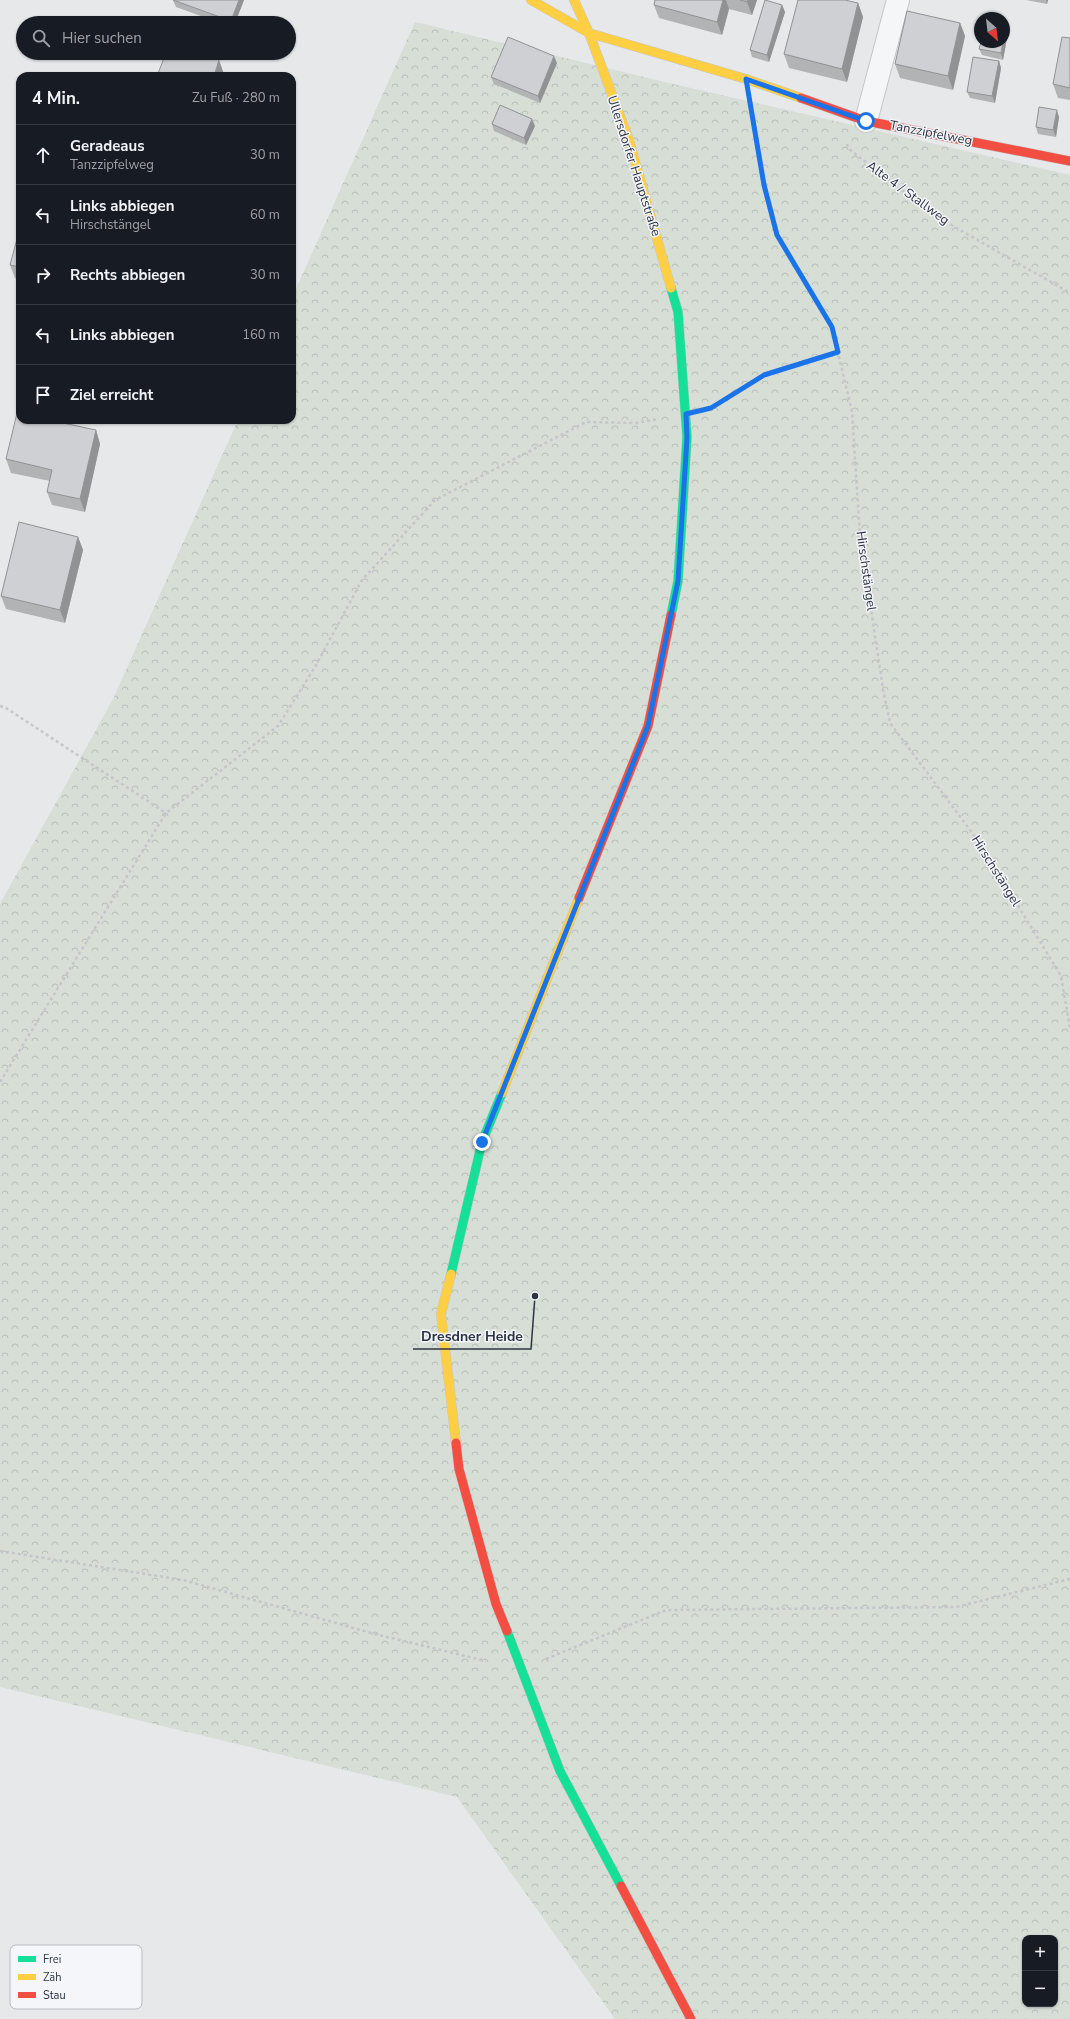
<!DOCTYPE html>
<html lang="de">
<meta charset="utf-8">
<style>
:root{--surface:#171b24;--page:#242831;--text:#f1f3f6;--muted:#9ea1a6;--line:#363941}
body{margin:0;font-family:"Nunito Sans",sans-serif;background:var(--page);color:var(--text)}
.controls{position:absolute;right:12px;bottom:12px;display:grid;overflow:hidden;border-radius:8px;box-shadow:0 1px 3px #0004}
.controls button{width:36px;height:36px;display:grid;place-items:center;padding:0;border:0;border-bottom:1px solid var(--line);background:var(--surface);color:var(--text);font:20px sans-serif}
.compass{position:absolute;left:974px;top:12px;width:36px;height:36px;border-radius:50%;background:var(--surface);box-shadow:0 1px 3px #0004;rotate:152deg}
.stop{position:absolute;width:12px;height:12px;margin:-9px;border:3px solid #1a73e8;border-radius:50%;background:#fff}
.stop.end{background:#1a73e8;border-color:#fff;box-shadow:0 1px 4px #0008}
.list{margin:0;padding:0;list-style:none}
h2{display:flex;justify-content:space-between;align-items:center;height:52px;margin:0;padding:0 16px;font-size:17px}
h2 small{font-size:13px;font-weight:400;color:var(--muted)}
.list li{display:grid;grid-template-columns:26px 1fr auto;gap:12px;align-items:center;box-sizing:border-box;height:60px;padding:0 16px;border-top:1px solid var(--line)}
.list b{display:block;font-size:15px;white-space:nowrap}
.list p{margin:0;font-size:13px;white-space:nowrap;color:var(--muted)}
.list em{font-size:13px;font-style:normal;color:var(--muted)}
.icon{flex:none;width:22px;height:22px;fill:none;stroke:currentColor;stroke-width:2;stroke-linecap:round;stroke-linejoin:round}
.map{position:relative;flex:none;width:1070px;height:2019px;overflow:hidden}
.search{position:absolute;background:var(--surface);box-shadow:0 1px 3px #0004;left:16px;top:16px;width:280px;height:44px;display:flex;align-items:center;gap:10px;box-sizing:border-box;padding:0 14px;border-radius:22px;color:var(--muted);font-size:15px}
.panel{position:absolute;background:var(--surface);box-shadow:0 1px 3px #0004;left:16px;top:72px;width:280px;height:352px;border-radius:12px}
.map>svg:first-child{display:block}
.forest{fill:url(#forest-crowns);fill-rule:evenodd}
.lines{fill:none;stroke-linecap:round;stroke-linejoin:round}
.street-casing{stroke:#c4c6c8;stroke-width:24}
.fast-casing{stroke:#c4c6c8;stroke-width:10}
.slow-casing{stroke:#c4c6c8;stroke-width:10}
.jam-casing{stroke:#c4c6c8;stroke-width:10}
.path{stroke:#c5c6ca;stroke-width:2.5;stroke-dasharray:3 3;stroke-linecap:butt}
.street{stroke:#f5f6f7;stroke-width:22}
.fast{stroke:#16e098;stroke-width:9}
.slow{stroke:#ffcf43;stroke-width:9}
.jam{stroke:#f24e42;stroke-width:9}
.wall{fill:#b1b3b5}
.shaded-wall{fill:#909294}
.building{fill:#ced0d3;stroke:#909294}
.route{stroke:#1a73e8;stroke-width:5}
.labels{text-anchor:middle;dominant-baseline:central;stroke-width:3;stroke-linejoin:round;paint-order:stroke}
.street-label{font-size:13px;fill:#2b3445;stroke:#f4f6f9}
.key{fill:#f4f6f9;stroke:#b8bcc3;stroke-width:1}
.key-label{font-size:11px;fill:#2b3445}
.leader{fill:none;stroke:#2b3445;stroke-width:1.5}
.callout-dot{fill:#2b3445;stroke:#f4f6f9;stroke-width:1.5}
.callout-label{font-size:14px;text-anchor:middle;font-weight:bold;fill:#2b3445;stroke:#f4f6f9;stroke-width:3;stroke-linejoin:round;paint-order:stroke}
</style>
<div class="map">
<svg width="1070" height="2019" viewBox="0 0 1070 2019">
<defs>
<pattern id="forest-crowns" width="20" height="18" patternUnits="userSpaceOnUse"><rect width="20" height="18" fill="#d6ded6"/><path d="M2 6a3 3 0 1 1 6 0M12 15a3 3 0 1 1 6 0" fill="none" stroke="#b8bfb9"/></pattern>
</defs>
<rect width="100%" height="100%" fill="#e6e8ea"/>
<!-- forest -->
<path class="forest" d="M 415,22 L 669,83 L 1070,175 L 1070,2019 L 615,2019 L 457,1797 L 0,1687 L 0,904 L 113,699 L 238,420 L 292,420 L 292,298 ZM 1025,1938 L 1055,1938 L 1055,2004 L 1025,2004 Z"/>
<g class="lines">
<defs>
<polyline id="street" points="866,121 898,0"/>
<g id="fast">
<polyline points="671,615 678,581 687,437 678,312 671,288"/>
<polyline points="451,1274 482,1142 502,1093"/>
<polyline points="507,1631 560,1771 621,1886"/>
</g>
<g id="slow">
<polyline points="531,0 589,33 746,79 801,98"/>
<polyline points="574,0 589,33 629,140 671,288"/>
<polyline points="502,1093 579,898"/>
<polyline points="451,1274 441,1314 456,1443"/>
</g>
<g id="jam">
<polyline points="801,98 866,121 1070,161"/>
<polyline points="579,898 648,726 671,615"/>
<polyline points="456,1443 459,1469 496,1604 507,1631"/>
<polyline points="621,1886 691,2019"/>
</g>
</defs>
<!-- street casing -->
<use href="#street" class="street-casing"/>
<!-- fast casing -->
<use href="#fast" class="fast-casing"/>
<!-- slow casing -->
<use href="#slow" class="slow-casing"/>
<!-- jam casing -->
<use href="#jam" class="jam-casing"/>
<!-- path -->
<g class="path">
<polyline points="751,111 764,185 777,235 832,327 852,412 860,536 883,689 890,723 979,842 1061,976 1070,1028"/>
<polyline points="847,144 849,149 932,214 1070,293"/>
<polyline points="713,406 764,375 838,352"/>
<polyline points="0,706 6,708 166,813"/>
<polyline points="0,1082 166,813 278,726 315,667 362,580 435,500 586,422 636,423 658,419"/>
<polyline points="0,1551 183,1580 375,1634 486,1661"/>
<polyline points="546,1659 666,1610 956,1607 1070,1579"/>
</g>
<!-- street -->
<use href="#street" class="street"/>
<!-- fast -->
<use href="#fast" class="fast"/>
<!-- slow -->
<use href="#slow" class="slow"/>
<!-- jam -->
<use href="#jam" class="jam"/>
</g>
<!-- wall -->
<g class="wall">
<polygon points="173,0 244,0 235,23 220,23 176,7"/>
<polygon points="655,0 757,0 752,15 729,9 722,35 659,18 654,5"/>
<polygon points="1026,0 1048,0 1047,4"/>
<polygon points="858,3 863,17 847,82 789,68 784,54"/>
<polygon points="782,5 785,12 769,62 752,57 750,50"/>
<polygon points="960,23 965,36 953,90 900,78 895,64"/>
<polygon points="1007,38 1003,60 982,55 979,49"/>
<polygon points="1070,38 1070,100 1058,98 1053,84"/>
<polygon points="999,61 1001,68 995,103 970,98 967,92"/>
<polygon points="557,63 540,103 494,84 491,77"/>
<polygon points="1059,117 1056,137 1038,134 1036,127"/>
<polygon points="492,124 535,126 526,145 494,131"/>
<polygon points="20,228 20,279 15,278 10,265"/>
<polygon points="96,430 100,444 85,512 52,505 47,492 50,481 11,473 6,459"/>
<polygon points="78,537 83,550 65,623 6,609 1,596"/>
</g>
<!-- shaded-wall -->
<g class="shaded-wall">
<polygon points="239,0 244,0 235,23 232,23 231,21"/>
<polygon points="723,0 726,0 729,9 722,35 717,22"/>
<polygon points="748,0 757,0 752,15 747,2"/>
<polygon points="1046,0 1048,0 1047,4"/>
<polygon points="858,3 863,17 847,82 842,69"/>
<polygon points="782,5 785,12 769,62 767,55"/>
<polygon points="960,23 965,36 953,90 948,76"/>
<polygon points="1005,31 1007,38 1003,60 1001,53 1003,42 1004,42 1004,35"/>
<polygon points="554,56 557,63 540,103 538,96"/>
<polygon points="219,60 224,74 223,76 214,76"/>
<polygon points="999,61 1001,68 995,103 992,96"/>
<polygon points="1057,110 1059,117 1056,137 1053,130"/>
<polygon points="532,119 535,126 526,145 524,138"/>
<polygon points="96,430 100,444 85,512 80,499"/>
<polygon points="78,537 83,550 65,623 60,610"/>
</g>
<!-- building -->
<g class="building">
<polygon points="173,0 239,0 231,21"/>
<polygon points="655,0 723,0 717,22 654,5"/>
<polygon points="740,0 748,0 747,2"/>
<polygon points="765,0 782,5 767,55 750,50"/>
<polygon points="798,0 845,0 858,3 842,69 784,54"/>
<polygon points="907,11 960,23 948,76 895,64"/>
<polygon points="508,37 554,56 538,96 491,77"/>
<polygon points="1062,37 1070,38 1070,88 1053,84"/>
<polygon points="981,42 1003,42 1001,53 979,49"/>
<polygon points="166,53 200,53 219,60 214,76 157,76"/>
<polygon points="973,57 999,61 992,96 967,92"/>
<polygon points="500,105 532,119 524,138 492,124"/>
<polygon points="1039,107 1057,110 1053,130 1036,127"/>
<polygon points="20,228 20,267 10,265"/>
<polygon points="17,413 20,413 20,420 49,420 96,430 80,499 47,492 52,470 6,459"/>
<polygon points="19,522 78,537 60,610 1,596"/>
</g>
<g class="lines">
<!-- route -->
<polyline class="route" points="482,1142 648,726 678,581 687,438 686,414 711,408 764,375 838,352 832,327 777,235 764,185 746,79 866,121"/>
</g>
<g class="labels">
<!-- street labels -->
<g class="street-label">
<text transform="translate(931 133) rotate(11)">Tanzzipfelweg</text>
<text transform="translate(634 166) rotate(72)">Ullersdorfer Hauptstraße</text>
<text transform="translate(908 193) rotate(36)">Alte 4 / Stallweg</text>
<text transform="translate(866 571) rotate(82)">Hirschstängel</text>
<text transform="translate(996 871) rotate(58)">Hirschstängel</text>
</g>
</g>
<!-- legend -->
<rect x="10" y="1945" width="132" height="64" rx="6" class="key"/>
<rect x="18" y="1956" width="18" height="6" fill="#16e098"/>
<rect x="18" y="1974" width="18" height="6" fill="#ffcf43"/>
<rect x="18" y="1992" width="18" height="6" fill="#f24e42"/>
<g class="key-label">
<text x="43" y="1963">Frei</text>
<text x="43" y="1981">Zäh</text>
<text x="43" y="1999">Stau</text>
</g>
<!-- callouts -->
<path class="leader" d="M535 1296L531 1349H413"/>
<circle class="callout-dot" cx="535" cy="1296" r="4"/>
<g class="callout-label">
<text x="472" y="1341">Dresdner Heide</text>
</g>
</svg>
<div class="controls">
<button>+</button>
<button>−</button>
</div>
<svg class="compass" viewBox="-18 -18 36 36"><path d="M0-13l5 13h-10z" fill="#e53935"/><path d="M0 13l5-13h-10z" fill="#9ea1a6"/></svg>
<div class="stop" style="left:866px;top:121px"></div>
<div class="stop end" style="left:482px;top:1142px"></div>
<div class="search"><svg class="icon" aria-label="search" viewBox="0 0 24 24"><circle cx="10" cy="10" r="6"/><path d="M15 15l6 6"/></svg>Hier suchen</div>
<section class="panel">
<h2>4 Min.<small>Zu Fuß · 280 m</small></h2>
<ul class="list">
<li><svg class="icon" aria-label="ahead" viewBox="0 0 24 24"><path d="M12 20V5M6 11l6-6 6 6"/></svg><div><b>Geradeaus</b><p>Tanzzipfelweg</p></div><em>30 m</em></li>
<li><svg class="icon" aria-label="left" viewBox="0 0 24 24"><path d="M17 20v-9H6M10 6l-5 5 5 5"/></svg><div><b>Links abbiegen</b><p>Hirschstängel</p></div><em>60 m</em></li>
<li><svg class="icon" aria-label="right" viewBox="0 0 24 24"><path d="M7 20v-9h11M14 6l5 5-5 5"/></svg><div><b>Rechts abbiegen</b></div><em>30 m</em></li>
<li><svg class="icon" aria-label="left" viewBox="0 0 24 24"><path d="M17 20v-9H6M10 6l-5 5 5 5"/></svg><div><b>Links abbiegen</b></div><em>160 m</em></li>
<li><svg class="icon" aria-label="arrive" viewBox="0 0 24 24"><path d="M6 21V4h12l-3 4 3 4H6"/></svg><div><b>Ziel erreicht</b></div></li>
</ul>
</section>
</div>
